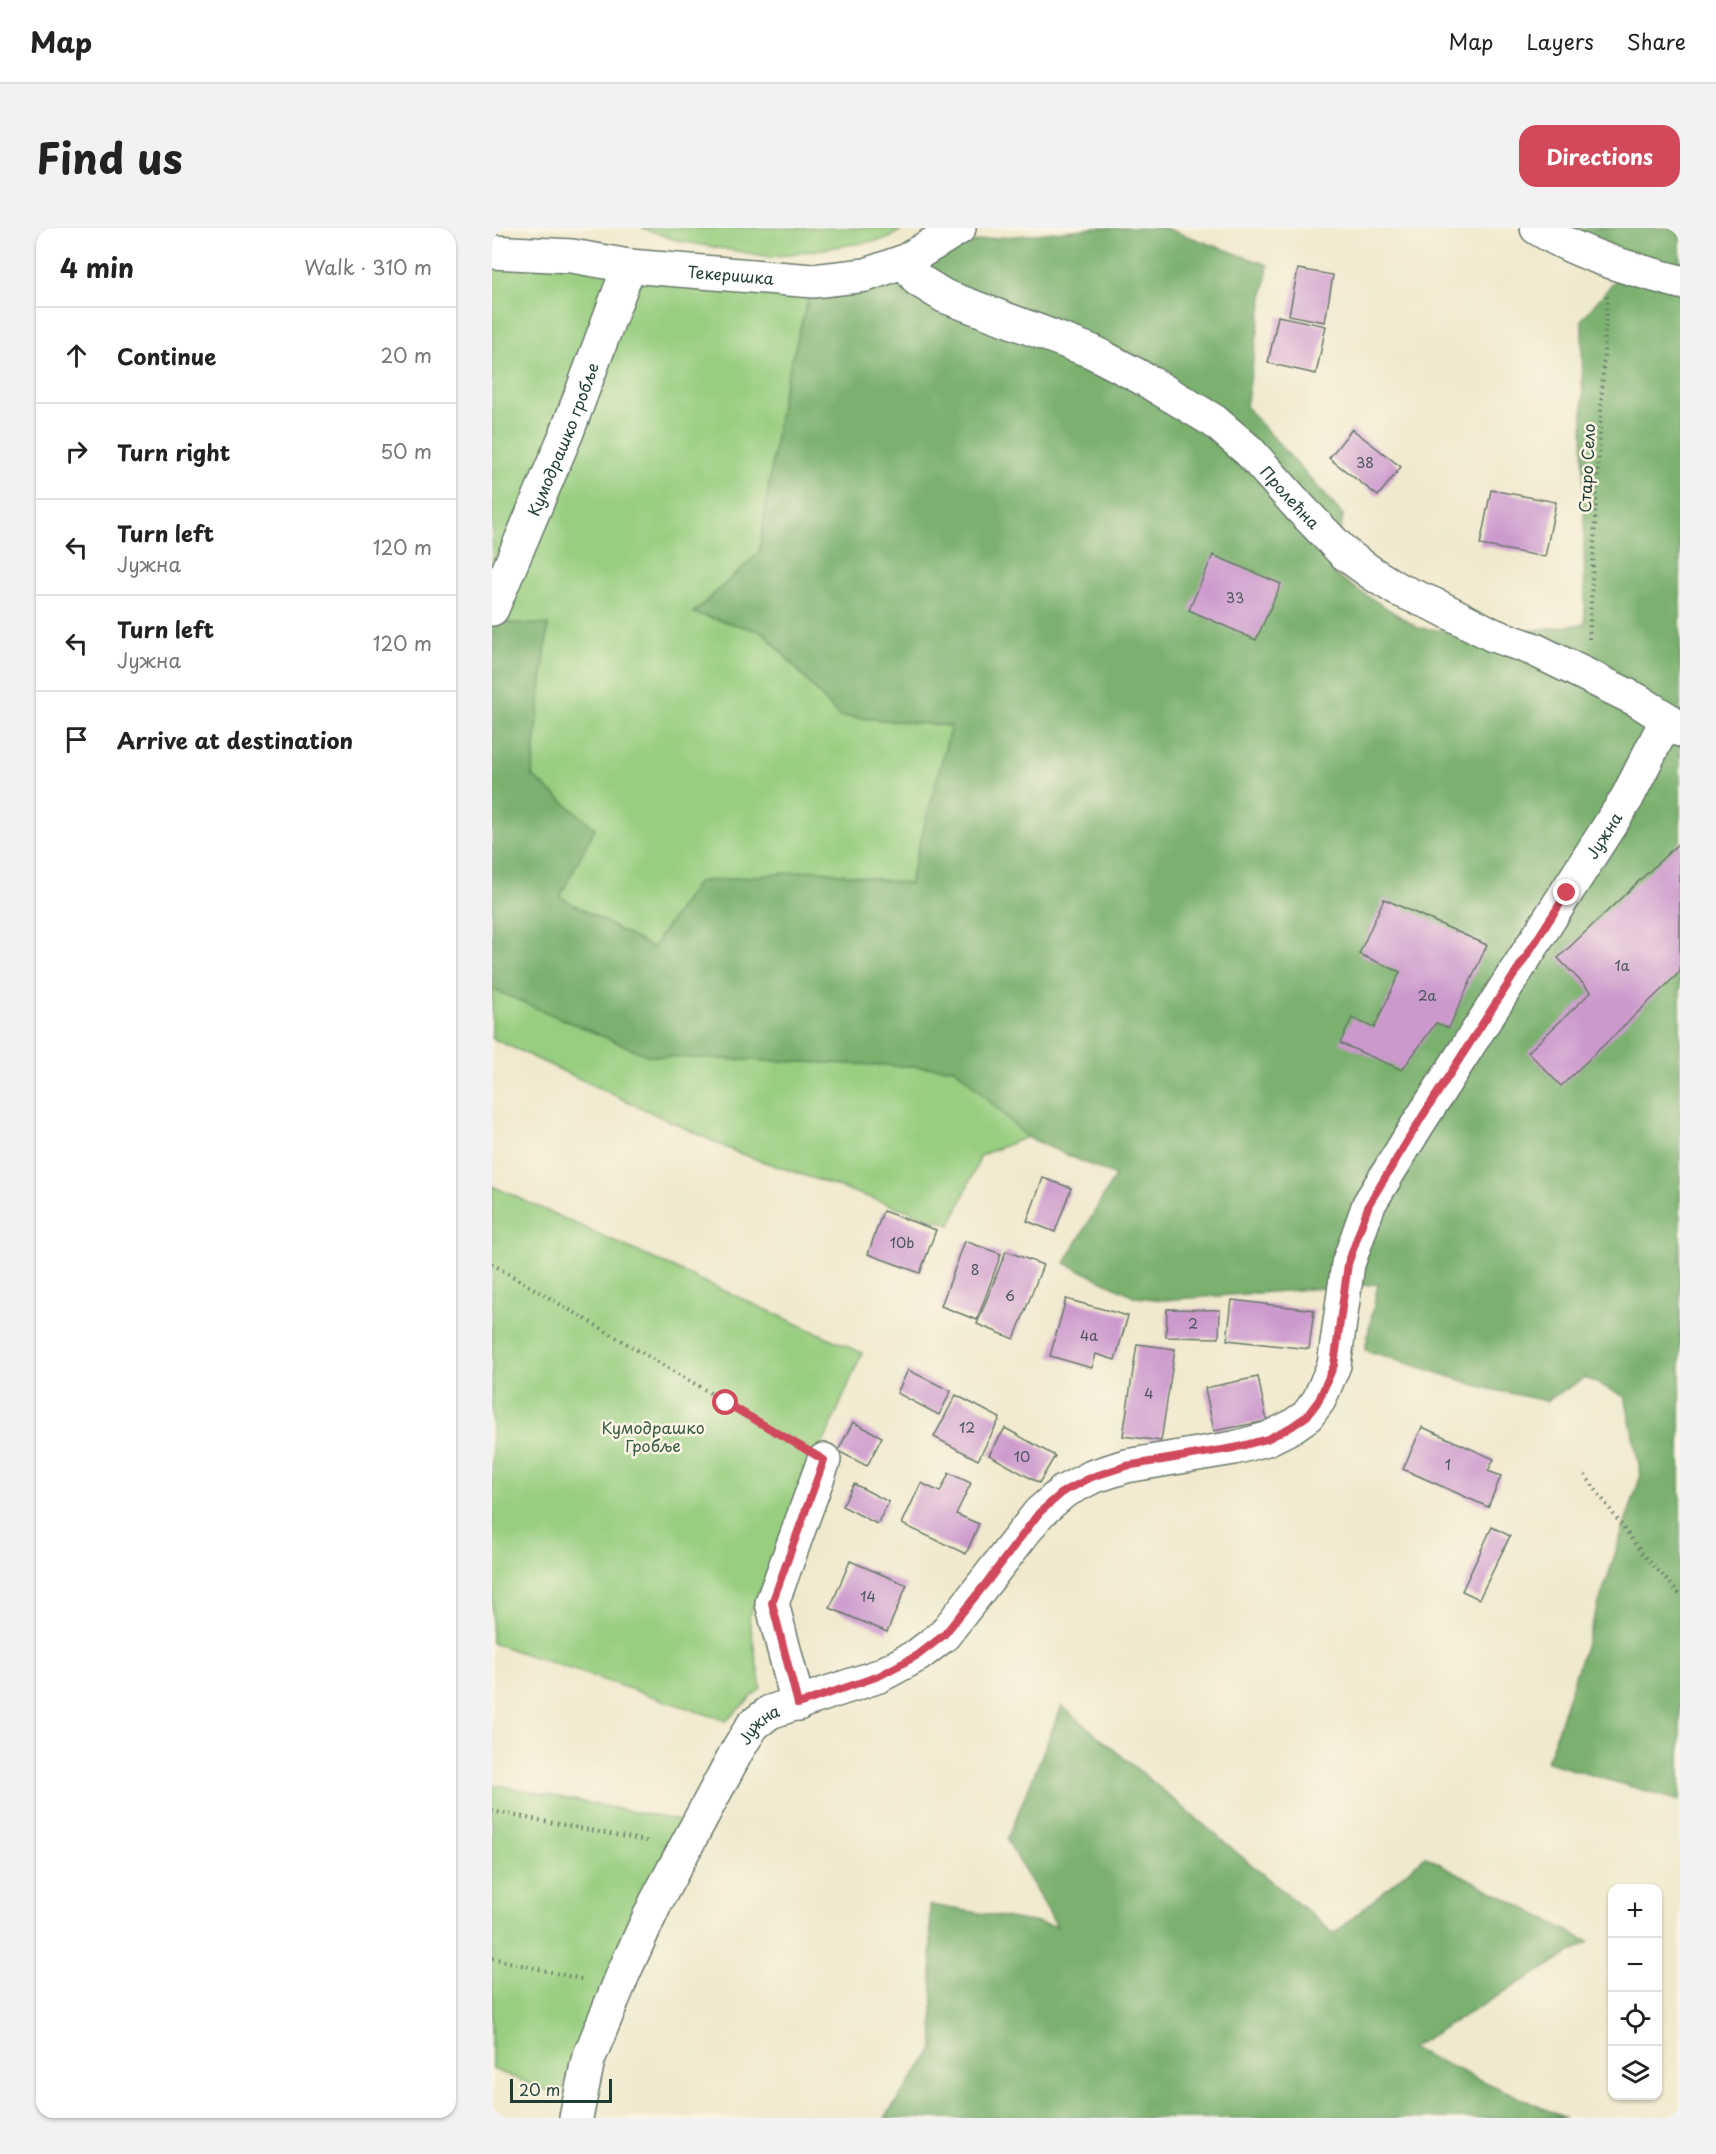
<!DOCTYPE html>
<meta charset="utf-8">
<style>
:root{--surface:#fff;--page:#f2f2f2;--text:#222;--muted:#767676;--line:#e0e0e0;--accent:#d1495b}
body{margin:0;font-family:"Playpen Sans",sans-serif;background:var(--page);color:var(--text)}
.controls{position:absolute;right:18px;bottom:18px;display:grid;overflow:hidden;border-radius:12px;box-shadow:0 2px 4px #0004}
.controls button{width:54px;height:54px;display:grid;place-items:center;padding:0;border:0;border-bottom:2px solid var(--line);background:var(--surface);color:var(--text);font:30px sans-serif}
.scale{position:absolute;left:18px;bottom:15px;width:102px;box-sizing:border-box;padding-left:6px;border:3px solid #1f3d34;border-top:0;font-size:16px;line-height:21px;white-space:nowrap;color:#1f3d34;-webkit-text-stroke:4px #fcf5e5;paint-order:stroke}
.stop{position:absolute;width:18px;height:18px;margin:-14px;border:4px solid #d1495b;border-radius:50%;background:#fff}
.stop.end{background:#d1495b;border-color:#fff;box-shadow:0 2px 6px #0008}
.list{margin:0;padding:0;list-style:none}
h2{display:flex;justify-content:space-between;align-items:center;height:78px;margin:0;padding:0 24px;font-size:26px}
h2 small{font-size:20px;font-weight:400;color:var(--muted)}
.list li{display:grid;grid-template-columns:39px 1fr auto;gap:18px;align-items:center;box-sizing:border-box;height:96px;padding:0 24px;border-top:2px solid var(--line)}
.list b{display:block;font-size:22px;white-space:nowrap}
.list p{margin:0;font-size:20px;white-space:nowrap;color:var(--muted)}
.list em{font-size:20px;font-style:normal;color:var(--muted)}
.icon{flex:none;width:33px;height:33px;fill:none;stroke:currentColor;stroke-width:2;stroke-linecap:round;stroke-linejoin:round}
.map{position:relative;flex:none;width:1188px;height:1890px;overflow:hidden;border-radius:18px}
header{display:flex;align-items:center;gap:36px;box-sizing:border-box;height:84px;padding:0 30px;background:var(--surface);border-bottom:2px solid var(--line)}
header strong{font-size:28px}
nav{display:flex;gap:33px;margin-inline-start:auto;font-size:21px}
.intro{display:flex;align-items:center;justify-content:space-between;box-sizing:border-box;height:144px;padding:0 36px}
h1{margin:0;font-size:42px}
.button{padding:15px 27px;border-radius:18px;background:var(--accent);color:#fff;font-size:21px;font-weight:700}
main{display:flex;gap:36px;padding:0 36px}
aside{flex:1;background:var(--surface);border-radius:18px;box-shadow:0 2px 4px #0004}
.map>svg:first-child{display:block}
.green{fill:#98ce80;stroke:#5c865a;stroke-width:1.5}
.forest{fill:#7ab16e;stroke:#4c7751;stroke-width:1.5}
.building{fill:#cc99cd}
.lines{fill:none;stroke-linecap:round;stroke-linejoin:round}
.minor-casing{stroke:#68796a;stroke-width:36}
.path{stroke:#68796a;stroke-width:4;stroke-dasharray:1.5 4.5;stroke-linecap:butt}
.minor{stroke:#fff;stroke-width:33}
.route{stroke:#d1495b;stroke-width:8}
.labels{text-anchor:middle;dominant-baseline:central;stroke-width:5;stroke-linejoin:round;paint-order:stroke}
.number-label{font-size:14px;fill:#4a545a}
.street-label{font-size:16px;fill:#1f3d34;stroke:#fcf5e5}
.park-label{font-size:16px;fill:#375a43;stroke:#fcf5e5}
</style>
<header>
<strong>Map</strong>
<nav><a>Map</a><a>Layers</a><a>Share</a></nav>
</header>
<div class="intro"><h1>Find us</h1><a class="button">Directions</a></div>
<main>
<aside>
<h2>4 min<small>Walk · 310 m</small></h2>
<ul class="list">
<li><svg class="icon" aria-label="ahead" viewBox="0 0 24 24"><path d="M12 20V5M6 11l6-6 6 6"/></svg><div><b>Continue</b></div><em>20 m</em></li>
<li><svg class="icon" aria-label="right" viewBox="0 0 24 24"><path d="M7 20v-9h11M14 6l5 5-5 5"/></svg><div><b>Turn right</b></div><em>50 m</em></li>
<li><svg class="icon" aria-label="left" viewBox="0 0 24 24"><path d="M17 20v-9H6M10 6l-5 5 5 5"/></svg><div><b>Turn left</b><p>Јужна</p></div><em>120 m</em></li>
<li><svg class="icon" aria-label="left" viewBox="0 0 24 24"><path d="M17 20v-9H6M10 6l-5 5 5 5"/></svg><div><b>Turn left</b><p>Јужна</p></div><em>120 m</em></li>
<li><svg class="icon" aria-label="arrive" viewBox="0 0 24 24"><path d="M6 21V4h12l-3 4 3 4H6"/></svg><div><b>Arrive at destination</b></div></li>
</ul>
</aside>
<div class="map">
<svg width="1188" height="1890" viewBox="0 0 1188 1890">
<rect width="100%" height="100%" fill="#fcf5e5"/>
<filter id="ink" filterUnits="userSpaceOnUse"><feTurbulence type="fractalNoise" baseFrequency=".0167" numOctaves="2"/><feDisplacementMap in="SourceGraphic" scale="12" xChannelSelector="R" yChannelSelector="G"/><feConvolveMatrix kernelMatrix="1 2 1 2 8 2 1 2 1" color-interpolation-filters="sRGB"/></filter>
<filter id="wash" filterUnits="userSpaceOnUse"><feTurbulence type="fractalNoise" baseFrequency=".008" numOctaves="4" result="noise"/><feDisplacementMap in="SourceGraphic" scale="24" xChannelSelector="R" yChannelSelector="G"/><feGaussianBlur stdDeviation="1.35" result="paint"/><feColorMatrix in="noise" values="0 0 0 0 0 0 0 0 0 0 0 0 0 0 0 0 0 1.4 0 .05"/><feComposite in="paint" operator="in"/></filter>
<g filter="url(#wash)">
<rect width="100%" height="100%" fill="#f0e9cd"/>
<!-- green -->
<g class="green">
<polygon points="150,0 412,0 396,11 279,29 187,13"/>
<polygon points="0,23 321,53 290,168 267,325 201,385 271,404 347,488 459,498 417,656 323,642 206,654 160,720 67,669 103,600 40,548 56,397 0,394"/>
<polygon points="0,761 157,828 463,840 535,909 489,927 459,997 246,925 0,810"/>
<polygon points="0,958 370,1125 257,1389 269,1460 234,1493 0,1415"/>
<polygon points="0,1556 194,1594 67,1867 0,1841"/>
</g>
<!-- forest -->
<g class="forest">
<polygon points="604,0 673,0 776,37 754,179 851,287 842,347 926,400 1001,407 1093,396 1090,91 1134,40 1045,0 1188,0 1188,1573 1055,1534 1149,1247 1133,1168 1093,1150 1054,1173 994,1160 873,1122 886,1056 671,1072 644,1069 573,1035 623,948 535,909 463,840 157,828 0,761 0,394 56,397 40,548 103,600 68,669 160,720 206,654 323,642 417,656 459,498 347,488 271,404 201,385 267,325 290,168 321,53 413,33 494,11"/>
<polygon points="570,1478 842,1706 933,1628 1097,1714 918,1820 1073,1890 393,1890 442,1820 438,1677 565,1698 515,1612"/>
</g>
<g id="blocks">
<!-- building -->
<g class="building">
<polygon points="806,41 841,47 833,94 797,87"/>
<polygon points="786,88 834,98 824,146 776,135"/>
<polygon points="860,201 909,239 886,268 837,230"/>
<polygon points="999,262 1064,274 1053,329 988,317"/>
<polygon points="721,327 789,356 764,412 697,382"/>
<polygon points="1188,614 1188,744 1069,858 1036,824 1099,764 1066,730"/>
<polygon points="892,671 995,717 957,800 944,795 910,842 848,815 860,790 882,800 908,744 867,726"/>
<polygon points="551,950 579,960 563,1004 535,993"/>
<polygon points="391,983 444,1002 428,1045 376,1026"/>
<polygon points="473,1013 509,1026 485,1092 449,1078"/>
<polygon points="514,1023 551,1037 522,1111 485,1096"/>
<polygon points="574,1071 636,1088 623,1132 604,1126 600,1140 558,1128"/>
<polygon points="740,1072 822,1082 817,1121 735,1112"/>
<polygon points="675,1081 728,1082 727,1110 674,1109"/>
<polygon points="645,1116 683,1121 669,1213 631,1208"/>
<polygon points="416,1142 459,1163 447,1187 405,1165"/>
<polygon points="766,1149 775,1193 722,1203 713,1160"/>
<polygon points="464,1167 508,1190 486,1232 442,1209"/>
<polygon points="361,1194 390,1209 375,1238 346,1223"/>
<polygon points="930,1199 1002,1231 996,1243 1009,1248 996,1279 911,1241"/>
<polygon points="513,1200 563,1228 547,1255 497,1227"/>
<polygon points="457,1245 479,1255 464,1286 487,1296 474,1326 410,1296 429,1255 448,1264"/>
<polygon points="362,1256 397,1274 385,1296 350,1278"/>
<polygon points="1000,1299 1018,1308 987,1371 970,1363"/>
<polygon points="358,1333 415,1357 395,1404 338,1380"/>
</g>
</g>
</g>
<g filter="url(#ink)">
<use href="#blocks" fill-opacity="0" stroke="#68796a" stroke-width="1.5"/>
<g class="lines">
<defs>
<g id="minor">
<path d="M 1045,0 C 1089,27 1138,41 1188,54"/>
<path id="s1" d="M 0,24 L 80,28 L 137,38 L 321,53 L 374,47 L 413,33 L 467,0"/>
<path id="s2" d="M 413,33 L 426,52 L 452,68 L 599,123 L 652,151 L 722,193 L 757,223 L 810,282 L 852,325 L 881,346 L 905,361 L 945,378 L 1001,407 L 1041,421 L 1145,472 L 1175,491 L 1188,502"/>
<path id="s3" d="M 0,381 L 75,204 L 137,38"/>
<polyline points="306,1476 280,1375 332,1232"/>
<path id="s4" d="M 84,1890 L 96,1832 L 132,1744 L 164,1674 L 246,1521 L 261,1497 L 278,1484 L 387,1448 L 426,1427 L 452,1407 L 547,1285 L 571,1264 L 600,1249 L 634,1238 L 742,1220 L 775,1211 L 799,1199 L 815,1188 L 827,1172 L 842,1137 L 856,1036 L 877,976 L 926,896 L 1135,570 L 1175,491"/>
</g>
</defs>
<!-- minor casing -->
<use href="#minor" class="minor-casing"/>
<!-- path -->
<g class="path">
<polyline points="1097,411 1115,68"/>
<polyline points="0,1036 303,1215"/>
<polyline points="1093,1247 1149,1324 1188,1366"/>
<polyline points="0,1583 159,1614"/>
<polyline points="0,1730 93,1752"/>
</g>
<!-- minor -->
<use href="#minor" class="minor"/>
</g>
</g>
<g class="lines" filter="url(#ink)">
<!-- route -->
<polyline class="route" points="234,1175 332,1232 280,1375 306,1476 387,1448 426,1427 452,1407 495,1354 547,1285 571,1264 600,1249 634,1238 742,1220 775,1211 799,1199 815,1188 827,1172 842,1137 856,1036 877,976 930,889 1075,665"/>
</g>
<g class="labels">
<!-- number labels -->
<g class="number-label">
<text x="873" y="234">38</text>
<text x="743" y="369">33</text>
<text x="1130" y="737">1a</text>
<text x="935" y="767">2a</text>
<text x="410" y="1014">10b</text>
<text x="483" y="1041">8</text>
<text x="518" y="1067">6</text>
<text x="701" y="1095">2</text>
<text x="597" y="1107">4a</text>
<text x="657" y="1165">4</text>
<text x="475" y="1199">12</text>
<text x="530" y="1228">10</text>
<text x="956" y="1236">1</text>
<text x="376" y="1368">14</text>
</g>
<!-- street labels -->
<g class="street-label">
<text stroke="none"><textPath href="#s1" startOffset="240">Текеришка</textPath></text>
<text stroke="none"><textPath href="#s3" startOffset="184">Кумодрашко гробље</textPath></text>
<text transform="translate(1094 240) rotate(-87)">Старо Село</text>
<text stroke="none"><textPath href="#s2" startOffset="460">Пролећна</textPath></text>
<text stroke="none"><textPath href="#s4" startOffset="1752">Јужна</textPath></text>
<text stroke="none"><textPath href="#s4" startOffset="438">Јужна</textPath></text>
</g>
<!-- park labels -->
<g class="park-label">
<text x="161" y="1199">Кумодрашко<tspan x="161" dy="18">Гробље</tspan></text>
</g>
</g>
</svg>
<div class="controls">
<button>+</button>
<button>−</button>
<button><svg class="icon" aria-label="locate" viewBox="0 0 24 24"><circle cx="12" cy="12" r="6"/><path d="M12 2v4M12 18v4M2 12h4M18 12h4"/></svg></button>
<button><svg class="icon" aria-label="layers" viewBox="0 0 24 24"><path d="M12 4l9 5-9 5-9-5zM3 14l9 5 9-5"/></svg></button>
</div>
<div class="scale">20 m</div>
<div class="stop" style="left:234px;top:1175px"></div>
<div class="stop end" style="left:1075px;top:665px"></div>
</div>
</main>
